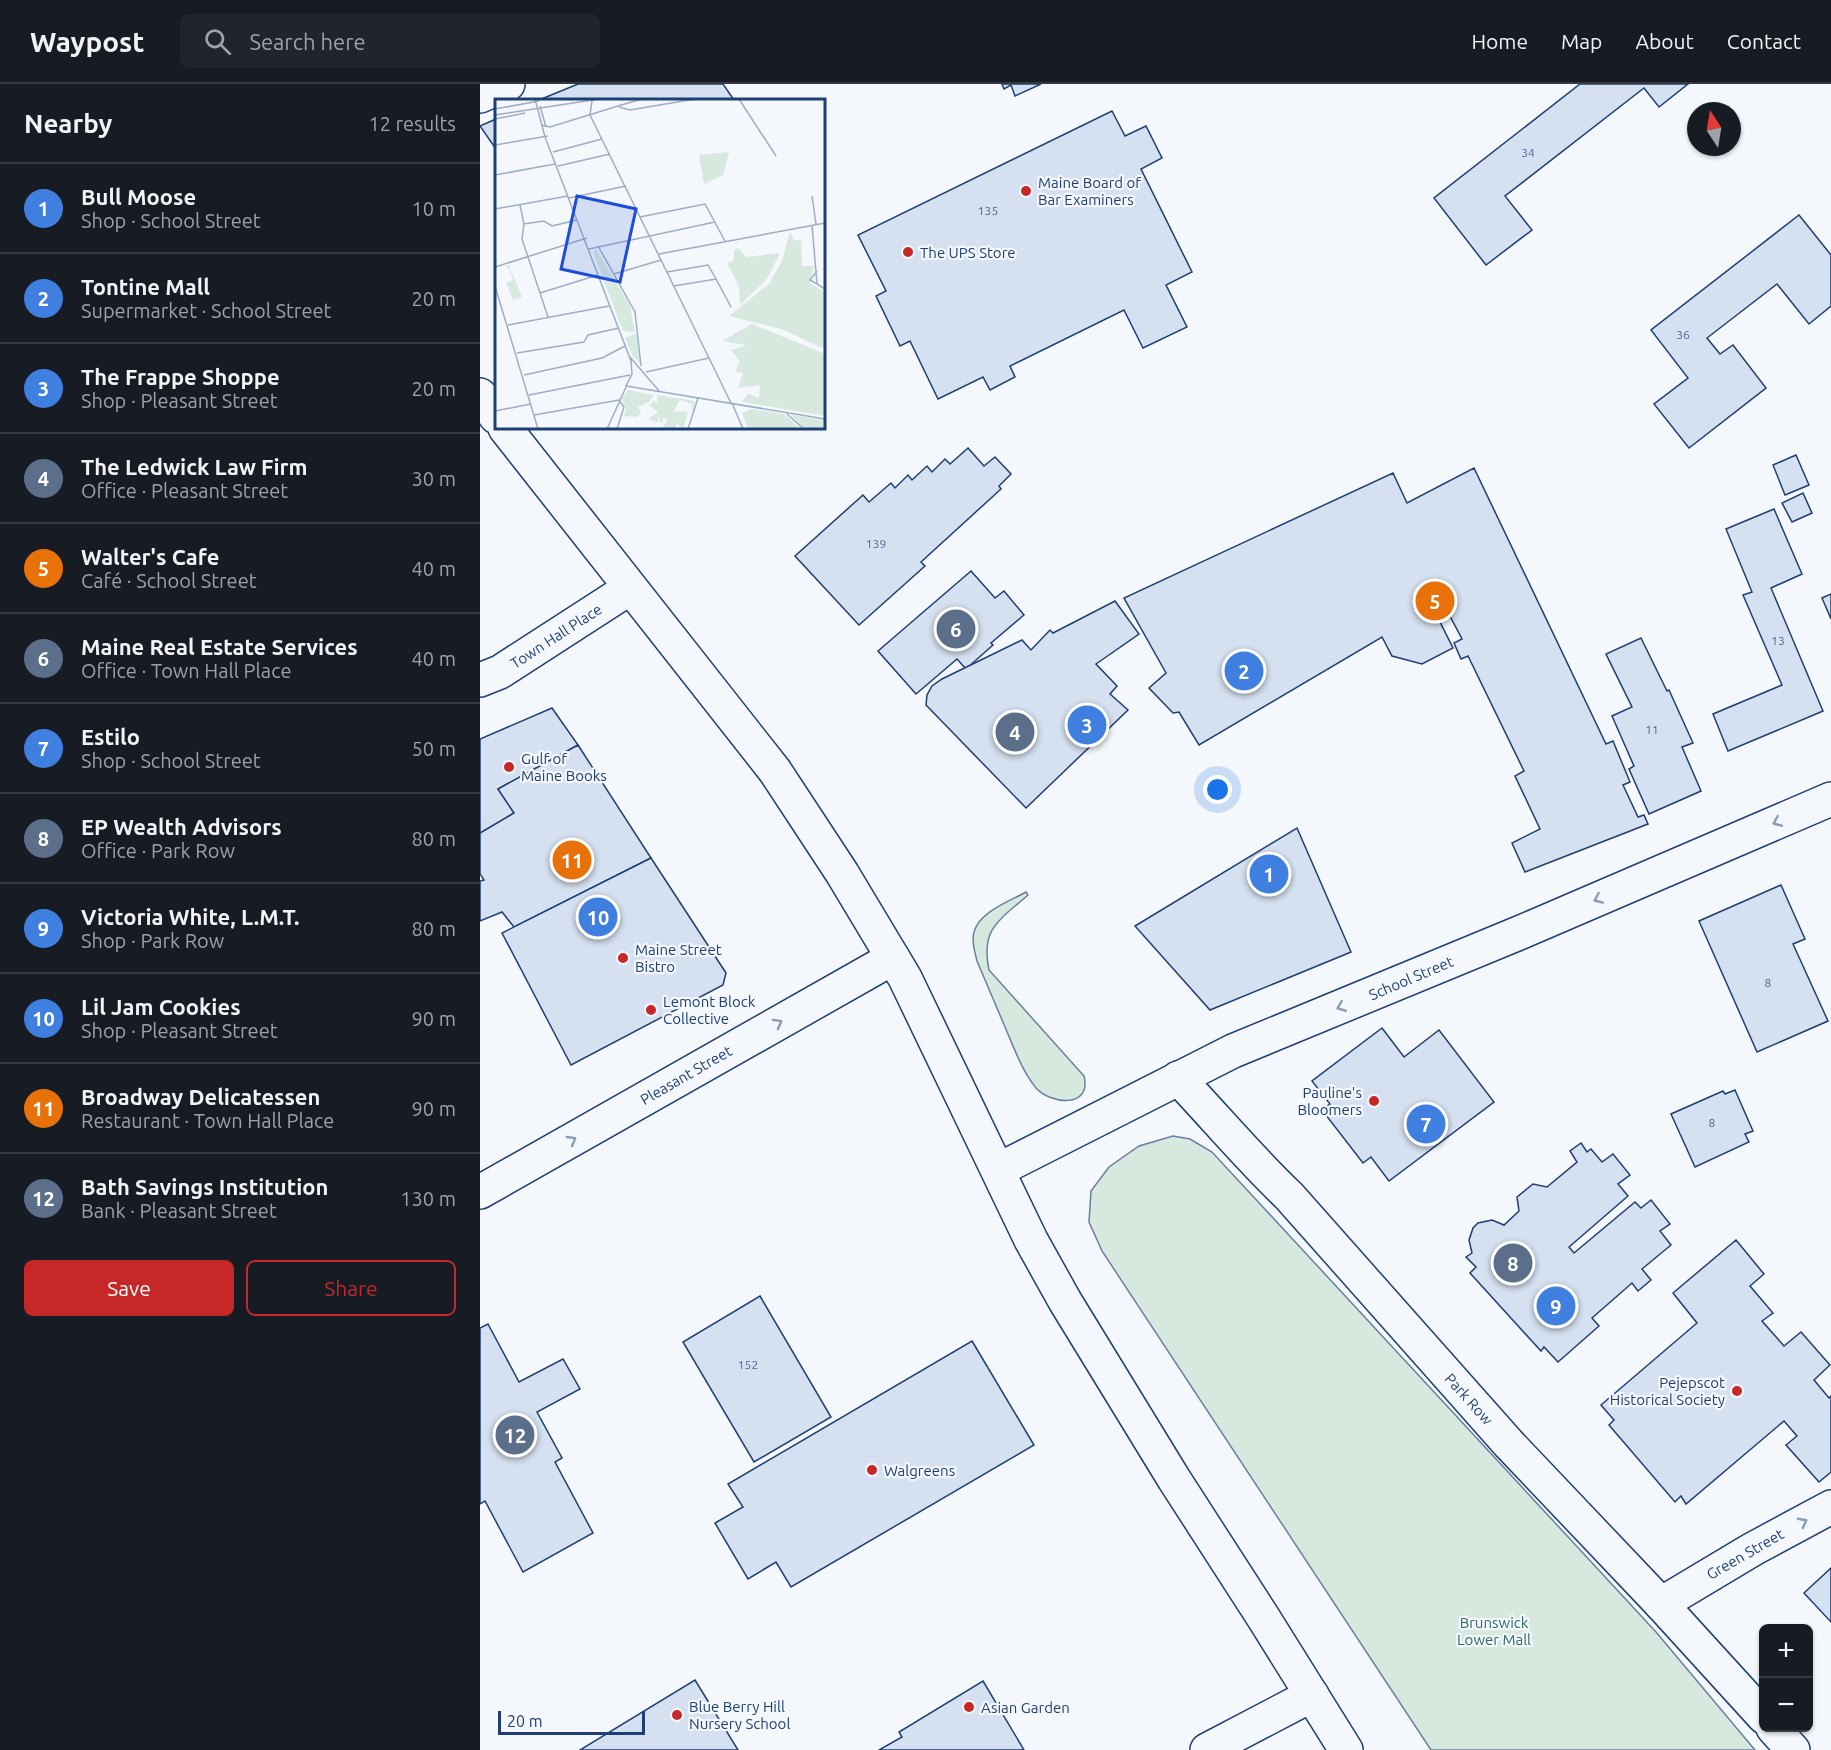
<!DOCTYPE html>
<meta charset="utf-8">
<style>
:root{--surface:#171b24;--page:#20242c;--text:#f1f3f6;--muted:#9ea1a6;--line:#363941;--accent:#c62828}
body{margin:0;font-family:Ubuntu,sans-serif;background:var(--page);color:var(--text)}
.controls{position:absolute;right:18px;bottom:18px;display:grid;overflow:hidden;border-radius:9px;box-shadow:0 2px 4px #0004}
.controls button{width:54px;height:54px;display:grid;place-items:center;padding:0;border:0;border-bottom:2px solid var(--line);background:var(--surface);color:var(--text);font:30px sans-serif}
.compass{position:absolute;left:1207px;top:18px;width:54px;height:54px;border-radius:50%;background:var(--surface);box-shadow:0 2px 4px #0004;rotate:348deg}
.scale{position:absolute;left:18px;bottom:15px;width:147px;box-sizing:border-box;padding-left:6px;border:3px solid #1d3f73;border-top:0;font-size:16px;line-height:21px;white-space:nowrap;color:#1d3f73;-webkit-text-stroke:4px #f4f7fb;paint-order:stroke}
.you{position:absolute;left:738px;top:706px;width:21px;height:21px;margin:-15px;border:4px solid #fff;border-radius:50%;background:#1a73e8;box-shadow:0 0 0 9px #1a73e833}
.badge{display:grid;place-items:center;width:39px;height:39px;border-radius:50%;background:var(--accent);color:#fff;font-size:20px;font-weight:700}
.pin{position:absolute;translate:-50% -50%;border:3px solid #fff;box-shadow:0 2px 6px #0006}
.list{margin:0;padding:0;list-style:none}
h2{display:flex;justify-content:space-between;align-items:center;height:78px;margin:0;padding:0 24px;font-size:26px}
h2 small{font-size:20px;font-weight:400;color:var(--muted)}
.list li{display:grid;grid-template-columns:39px 1fr auto;gap:18px;align-items:center;box-sizing:border-box;height:90px;padding:0 24px;border-top:2px solid var(--line)}
.list b{display:block;font-size:22px;white-space:nowrap}
.list p{margin:0;font-size:20px;white-space:nowrap;color:var(--muted)}
.list em{font-size:20px;font-style:normal;color:var(--muted)}
.actions{display:flex;gap:12px;padding:18px 24px}
.actions a{flex:1;padding:14px 0;border:2px solid var(--accent);border-radius:9px;text-align:center;font-size:21px;color:var(--accent)}
.actions .main{background:var(--accent);color:#fff}
.icon{flex:none;width:33px;height:33px;fill:none;stroke:currentColor;stroke-width:2;stroke-linecap:round;stroke-linejoin:round}
.map{position:relative;flex:none;width:1351px;height:1666px;overflow:hidden}
header{display:flex;align-items:center;gap:36px;box-sizing:border-box;height:84px;padding:0 30px;background:var(--surface);border-bottom:2px solid var(--line)}
header strong{font-size:28px}
nav{display:flex;gap:33px;margin-inline-start:auto;font-size:21px}
.search{width:420px;height:54px;background:var(--page);display:flex;align-items:center;gap:15px;box-sizing:border-box;padding:0 21px;border-radius:9px;color:var(--muted);font-size:22px}
main{display:flex}
aside{flex:1;background:var(--surface)}
.map>svg:first-child{display:block}
.green{fill:#d7e8df;stroke:#687fa3;stroke-width:1.5}
.building{fill:#d5e0f0;stroke:#1d3f73;stroke-width:1.5}
.lines{fill:none;stroke-linecap:round;stroke-linejoin:round}
.minor-casing{stroke:#1d3f73;stroke-width:36}
.secondary-casing{stroke:#1d3f73;stroke-width:36}
.primary-casing{stroke:#1d3f73;stroke-width:36}
.minor{stroke:#f4f7fb;stroke-width:33}
.secondary{stroke:#f4f7fb;stroke-width:33}
.primary{stroke:#f4f7fb;stroke-width:33}
.oneway{stroke:#889bb7}
.poi-dot{fill:#c62828;stroke:#f4f7fb;stroke-width:2}
.labels{text-anchor:middle;dominant-baseline:central;stroke-width:4.5;stroke-linejoin:round;paint-order:stroke}
.number-label{font-size:12px;fill:#4b6792}
.poi-label{font-size:15px;fill:#1d3f73;stroke:#f4f7fb;text-anchor:start}
.street-label{font-size:15px;fill:#1d3f73;stroke:#f4f7fb}
.park-label{font-size:15px;fill:#2c6c60;stroke:#f4f7fb}
.inset-road{fill:none;stroke:#9eadc5;stroke-width:1.5}
.view{fill:#1d4ed8;fill-opacity:0.15;stroke:#1d4ed8;stroke-width:3}
.inset-edge{fill:none;stroke:#1d3f73;stroke-width:3}
</style>
<header>
<strong>Waypost</strong>
<div class="search"><svg class="icon" aria-label="search" viewBox="0 0 24 24"><circle cx="10" cy="10" r="6"/><path d="M15 15l6 6"/></svg>Search here</div>
<nav><a>Home</a><a>Map</a><a>About</a><a>Contact</a></nav>
</header>
<main>
<aside>
<h2>Nearby<small>12 results</small></h2>
<ul class="list">
<li><span class="badge" style="background:#3f7fe0">1</span><div><b>Bull Moose</b><p>Shop · School Street</p></div><em>10 m</em></li>
<li><span class="badge" style="background:#3f7fe0">2</span><div><b>Tontine Mall</b><p>Supermarket · School Street</p></div><em>20 m</em></li>
<li><span class="badge" style="background:#3f7fe0">3</span><div><b>The Frappe Shoppe</b><p>Shop · Pleasant Street</p></div><em>20 m</em></li>
<li><span class="badge" style="background:#5c6f8a">4</span><div><b>The Ledwick Law Firm</b><p>Office · Pleasant Street</p></div><em>30 m</em></li>
<li><span class="badge" style="background:#e8710a">5</span><div><b>Walter's Cafe</b><p>Café · School Street</p></div><em>40 m</em></li>
<li><span class="badge" style="background:#5c6f8a">6</span><div><b>Maine Real Estate Services</b><p>Office · Town Hall Place</p></div><em>40 m</em></li>
<li><span class="badge" style="background:#3f7fe0">7</span><div><b>Estilo</b><p>Shop · School Street</p></div><em>50 m</em></li>
<li><span class="badge" style="background:#5c6f8a">8</span><div><b>EP Wealth Advisors</b><p>Office · Park Row</p></div><em>80 m</em></li>
<li><span class="badge" style="background:#3f7fe0">9</span><div><b>Victoria White, L.M.T.</b><p>Shop · Park Row</p></div><em>80 m</em></li>
<li><span class="badge" style="background:#3f7fe0">10</span><div><b>Lil Jam Cookies</b><p>Shop · Pleasant Street</p></div><em>90 m</em></li>
<li><span class="badge" style="background:#e8710a">11</span><div><b>Broadway Delicatessen</b><p>Restaurant · Town Hall Place</p></div><em>90 m</em></li>
<li><span class="badge" style="background:#5c6f8a">12</span><div><b>Bath Savings Institution</b><p>Bank · Pleasant Street</p></div><em>130 m</em></li>
</ul>
<div class="actions"><a class="main">Save</a><a>Share</a></div>
</aside>
<div class="map">
<svg width="1351" height="1666" viewBox="0 0 1351 1666">
<rect width="100%" height="100%" fill="#f4f7fb"/>
<!-- green -->
<g class="green">
<path d="M 546,808 L 548,811 C 520,836 500,844 509,886 L 604,992 C 612,1025 570,1020 556,1004 C 543,988 536,969 528,950 C 518,926 507,901 497,877 C 495,868 491,857 494,848 C 499,828 530,817 546,808 Z"/>
<polygon points="693,1052 710,1055 732,1068 1176,1548 1275,1666 951,1666 622,1167 609,1138 611,1107 629,1083 659,1062"/>
</g>
<!-- building -->
<g class="building">
<polygon points="98,0 243,0 254,16 59,16"/>
<polygon points="522,0 561,0 535,12 531,1 524,5"/>
<polygon points="1100,0 1208,0 1179,23 1164,4 1025,112 1052,146 1006,181 954,114"/>
<polygon points="632,27 645,52 666,42 682,74 661,85 712,188 686,201 707,243 663,264 644,226 530,282 535,293 510,306 503,293 458,315 430,257 420,262 396,212 406,207 378,151"/>
<polygon points="16,35 16,65 0,42"/>
<polygon points="1319,131 1351,171 1351,222 1329,240 1297,200 1227,254 1240,270 1253,261 1286,304 1209,364 1174,320 1208,294 1171,246"/>
<polygon points="488,364 504,382 515,373 531,390 519,402 521,405 441,478 445,482 379,541 315,472 383,411 389,418 411,399 415,404 428,391 432,396 447,382 452,388 465,375 470,380"/>
<polygon points="1316,371 1329,401 1305,411 1293,381"/>
<polygon points="994,384 1126,660 1133,657 1150,698 1143,701 1158,733 1164,731 1168,740 1045,788 1032,759 1060,745 1035,692 1044,687 988,572 981,575 974,559 982,555 962,517 952,522 973,564 942,580 912,572 902,553 719,661 699,628 693,629 669,604 686,589 644,514 913,389 927,419"/>
<polygon points="1323,409 1332,429 1312,438 1302,419"/>
<polygon points="1294,425 1322,490 1291,504 1343,627 1248,667 1233,630 1302,601 1263,511 1272,508 1246,445"/>
<polygon points="491,487 515,514 524,507 544,531 511,559 513,561 486,585 477,575 436,610 398,567"/>
<polygon points="1351,510 1351,535 1342,514"/>
<polygon points="635,517 659,550 616,580 637,602 630,610 648,626 546,724 446,621 447,611 452,602 462,595 542,556 551,566 570,546 573,549"/>
<polygon points="1161,554 1187,607 1189,606 1213,659 1202,663 1221,707 1169,730 1149,685 1154,682 1132,632 1152,623 1126,570"/>
<polygon points="72,624 98,661 18,705 34,729 0,749 0,655"/>
<polygon points="98,661 171,774 34,843 22,828 0,837 0,797 4,796 0,790 0,749 34,729 18,705"/>
<polygon points="817,744 871,868 730,926 655,842"/>
<polygon points="171,774 246,889 243,901 91,981 22,849"/>
<polygon points="1301,801 1325,855 1313,860 1348,937 1277,968 1219,837"/>
<polygon points="902,944 924,973 959,946 1014,1018 909,1097 891,1073 883,1079 842,1026 850,1020 832,997"/>
<polygon points="1255,1006 1273,1047 1265,1050 1269,1058 1215,1083 1191,1030 1243,1007 1245,1010"/>
<polygon points="1101,1059 1107,1068 1111,1065 1122,1078 1133,1070 1150,1091 1138,1100 1148,1112 1089,1163 1094,1169 1155,1118 1161,1124 1171,1116 1190,1140 1180,1147 1191,1161 1162,1185 1171,1196 1158,1207 1152,1199 1112,1234 1119,1242 1078,1278 1064,1263 1061,1267 990,1189 996,1183 986,1173 992,1169 989,1156 993,1144 998,1139 1012,1136 1024,1141 1039,1127 1037,1113 1053,1100 1067,1103 1097,1078 1090,1067"/>
<polygon points="1256,1156 1284,1190 1270,1202 1293,1229 1282,1237 1304,1262 1321,1248 1350,1281 1334,1296 1349,1314 1351,1312 1351,1388 1339,1398 1306,1361 1317,1352 1304,1337 1206,1420 1201,1412 1195,1418 1129,1341 1134,1336 1121,1321 1217,1239 1193,1209"/>
<polygon points="280,1212 351,1333 274,1378 203,1258"/>
<polygon points="8,1240 39,1298 83,1275 100,1305 57,1328 82,1374 75,1378 113,1449 43,1488 5,1417 0,1420 0,1244"/>
<polygon points="492,1257 554,1361 311,1503 296,1478 268,1495 235,1439 263,1423 248,1400"/>
<polygon points="1351,1484 1351,1538 1324,1509"/>
<polygon points="215,1596 258,1666 100,1666"/>
<polygon points="503,1597 544,1666 399,1666 422,1653 419,1648"/>
</g>
<g class="lines">
<defs>
<g id="minor">
<polyline points="0,12 28,0"/>
<polyline points="0,596 20,588 150,504"/>
<path d="M 698,994 C 735,1033 770,1075 809,1112 L 1029,1360 L 1181,1520 L 1284,1633"/>
<polyline points="518,1086 753,967 1039,849 1351,715"/>
<polyline points="1181,1520 1273,1465 1351,1423"/>
<polyline points="1293,1644 1313,1666"/>
<polyline points="727,1666 832,1611"/>
</g>
<polyline id="secondary" points="0,1108 413,874"/>
<g id="primary">
<polyline points="0,311 16,333"/>
<polyline points="25,344 295,687 362,789 425,894 551,1156 585,1217 694,1395 783,1533 866,1666"/>
</g>
</defs>
<!-- minor casing -->
<use href="#minor" class="minor-casing"/>
<!-- secondary casing -->
<use href="#secondary" class="secondary-casing"/>
<!-- primary casing -->
<use href="#primary" class="primary-casing"/>
<!-- minor -->
<use href="#minor" class="minor"/>
<!-- secondary -->
<use href="#secondary" class="secondary"/>
<!-- primary -->
<use href="#primary" class="primary"/>
</g>
<!-- one-way arrows -->
<defs><path id="oneway-chevron" d="M-2-3.5L2.5 0L-2 3.5" fill="none" stroke-width="1.6" stroke-linecap="round" stroke-linejoin="round" transform="scale(1.5)"/></defs>
<g class="oneway">
<use href="#oneway-chevron" transform="translate(1297 738) rotate(157)"/>
<use href="#oneway-chevron" transform="translate(1118 815) rotate(157)"/>
<use href="#oneway-chevron" transform="translate(861 923) rotate(158)"/>
<use href="#oneway-chevron" transform="translate(298 939) rotate(-29)"/>
<use href="#oneway-chevron" transform="translate(92 1056) rotate(-30)"/>
<use href="#oneway-chevron" transform="translate(1323 1438) rotate(-28)"/>
</g>
<!-- markers -->
<g class="poi-dot">
<circle cx="546" cy="107" r="6"/>
<circle cx="428" cy="168" r="6"/>
<circle cx="29" cy="683" r="6"/>
<circle cx="143" cy="874" r="6"/>
<circle cx="171" cy="926" r="6"/>
<circle cx="894" cy="1017" r="6"/>
<circle cx="1257" cy="1307" r="6"/>
<circle cx="392" cy="1386" r="6"/>
<circle cx="489" cy="1623" r="6"/>
<circle cx="197" cy="1631" r="6"/>
</g>
<g class="labels">
<!-- number labels -->
<g class="number-label">
<text x="1048" y="68">34</text>
<text x="508" y="126">135</text>
<text x="1203" y="250">36</text>
<text x="396" y="459">139</text>
<text x="1298" y="556">13</text>
<text x="1172" y="645">11</text>
<text x="1288" y="898">8</text>
<text x="1232" y="1038">8</text>
<text x="268" y="1280">152</text>
</g>
<!-- poi labels -->
<g class="poi-label">
<text x="558" y="98">Maine Board of<tspan x="558" dy="17">Bar Examiners</tspan></text>
<text x="440" y="168">The UPS Store</text>
<text x="41" y="674">Gulf of<tspan x="41" dy="17">Maine Books</tspan></text>
<text x="155" y="865">Maine Street<tspan x="155" dy="17">Bistro</tspan></text>
<text x="183" y="917">Lemont Block<tspan x="183" dy="17">Collective</tspan></text>
<text x="882" y="1008" text-anchor="end">Pauline's<tspan x="882" dy="17">Bloomers</tspan></text>
<text x="1245" y="1298" text-anchor="end">Pejepscot<tspan x="1245" dy="17">Historical Society</tspan></text>
<text x="404" y="1386">Walgreens</text>
<text x="209" y="1622">Blue Berry Hill<tspan x="209" dy="17">Nursery School</tspan></text>
<text x="501" y="1623">Asian Garden</text>
</g>
<!-- street labels -->
<g class="street-label">
<text transform="translate(76 552) rotate(-33)">Town Hall Place</text>
<text transform="translate(931 894) rotate(-23)">School Street</text>
<text transform="translate(206 991) rotate(-30)">Pleasant Street</text>
<text transform="translate(989 1315) rotate(48)">Park Row</text>
<text transform="translate(1265 1470) rotate(-30)">Green Street</text>
</g>
<!-- park labels -->
<g class="park-label">
<text x="1014" y="1538">Brunswick<tspan x="1014" dy="17">Lower Mall</tspan></text>
</g>
</g>
<!-- overview -->
<g transform="translate(15 15)">
<rect width="330" height="330" fill="#f4f7fb"/>
<path d="M 234,53 L 228,76 L 209,85 L 204,56 ZM 295,133 L 299,142 L 306,140 L 307,167 L 319,167 L 315,184 L 330,193 L 330,250 L 286,230 L 234,217 L 274,185 L 287,162 ZM 244,149 L 251,158 L 285,154 L 272,180 L 245,206 L 244,187 L 232,164 L 239,161 L 239,151 ZM 101,150 L 135,207 L 140,233 L 128,232 L 98,153 ZM 14,166 L 27,198 L 18,201 L 11,184 L 18,181 L 15,170 L 10,168 ZM 257,225 L 330,255 L 330,317 L 247,303 L 253,295 L 264,299 L 265,286 L 243,289 L 248,274 L 240,273 L 245,262 L 236,251 L 252,246 L 227,242 ZM 141,234 L 145,264 L 138,258 L 130,239 ZM 133,291 L 159,296 L 154,303 L 143,308 L 146,314 L 142,318 L 129,317 L 131,309 L 127,300 ZM 162,296 L 200,302 L 197,314 L 197,305 L 185,301 L 179,312 L 193,313 L 188,330 L 182,324 L 180,330 L 167,329 L 173,320 L 167,319 L 168,324 L 165,323 L 163,313 L 163,323 L 153,320 L 163,313 L 155,307 L 159,301 L 162,305 ZM 257,310 L 289,315 L 306,330 L 253,330 L 247,314 ZM 296,316 L 330,321 L 330,330 L 310,330 Z" fill="#d7e8df"/>
<path class="inset-road" d="M 40,0 L 50,38 L 136,262 L 137,275 L 131,287 L 330,320M 244,0 L 281,57M 97,2 L 95,16 L 236,304M 45,7 L 51,28M 123,7 L 147,0M 124,8 L 135,11 L 200,0M 0,10 L 44,2M 0,16 L 104,0M 0,20 L 30,14M 46,26 L 55,28 L 123,7M 0,46 L 53,37M 58,53 L 107,40M 63,67 L 115,55M 0,76 L 60,65M 317,97 L 321,125M 74,99 L 131,87M 25,106 L 29,125 L 49,122 L 57,127 L 82,121M 0,110 L 73,97M 145,118 L 210,105 L 230,142M 29,125 L 27,140 L 53,218M 317,126 L 322,185 L 330,190M 103,147 L 140,213 L 146,267M 94,150 L 220,123M 164,155 L 330,124M 0,168 L 92,139M 322,172 L 315,181 L 322,185M 172,173 L 213,166 L 221,180M 119,175 L 166,161M 0,187 L 43,330M 179,187 L 221,180 L 236,208M 45,194 L 103,176M 13,226 L 114,207M 22,254 L 89,243 L 93,236 L 124,229M 134,257 L 165,293M 151,273 L 214,259M 29,276 L 107,259 L 130,247M 34,296 L 135,276M 237,304 L 248,330M 0,312 L 36,305M 292,315 L 309,330M 39,316 L 124,301 L 129,308 L 122,330M 112,330 L 131,288M 193,330 L 203,299"/>
<path class="view" d="M 82,97 L 141,110 L 125,183 L 66,170 Z"/>
<rect width="330" height="330" class="inset-edge"/>
</g>
</svg>
<div class="controls">
<button>+</button>
<button>−</button>
</div>
<svg class="compass" viewBox="-18 -18 36 36"><path d="M0-13l5 13h-10z" fill="#e53935"/><path d="M0 13l5-13h-10z" fill="#9ea1a6"/></svg>
<div class="scale">20 m</div>
<div class="you"></div>
<div class="pin badge" style="left:789px;top:790px;background:#3f7fe0">1</div>
<div class="pin badge" style="left:764px;top:587px;background:#3f7fe0">2</div>
<div class="pin badge" style="left:607px;top:641px;background:#3f7fe0">3</div>
<div class="pin badge" style="left:535px;top:648px;background:#5c6f8a">4</div>
<div class="pin badge" style="left:955px;top:517px;background:#e8710a">5</div>
<div class="pin badge" style="left:476px;top:545px;background:#5c6f8a">6</div>
<div class="pin badge" style="left:946px;top:1040px;background:#3f7fe0">7</div>
<div class="pin badge" style="left:1033px;top:1179px;background:#5c6f8a">8</div>
<div class="pin badge" style="left:1076px;top:1222px;background:#3f7fe0">9</div>
<div class="pin badge" style="left:118px;top:833px;background:#3f7fe0">10</div>
<div class="pin badge" style="left:92px;top:776px;background:#e8710a">11</div>
<div class="pin badge" style="left:35px;top:1351px;background:#5c6f8a">12</div>
</div>
</main>
